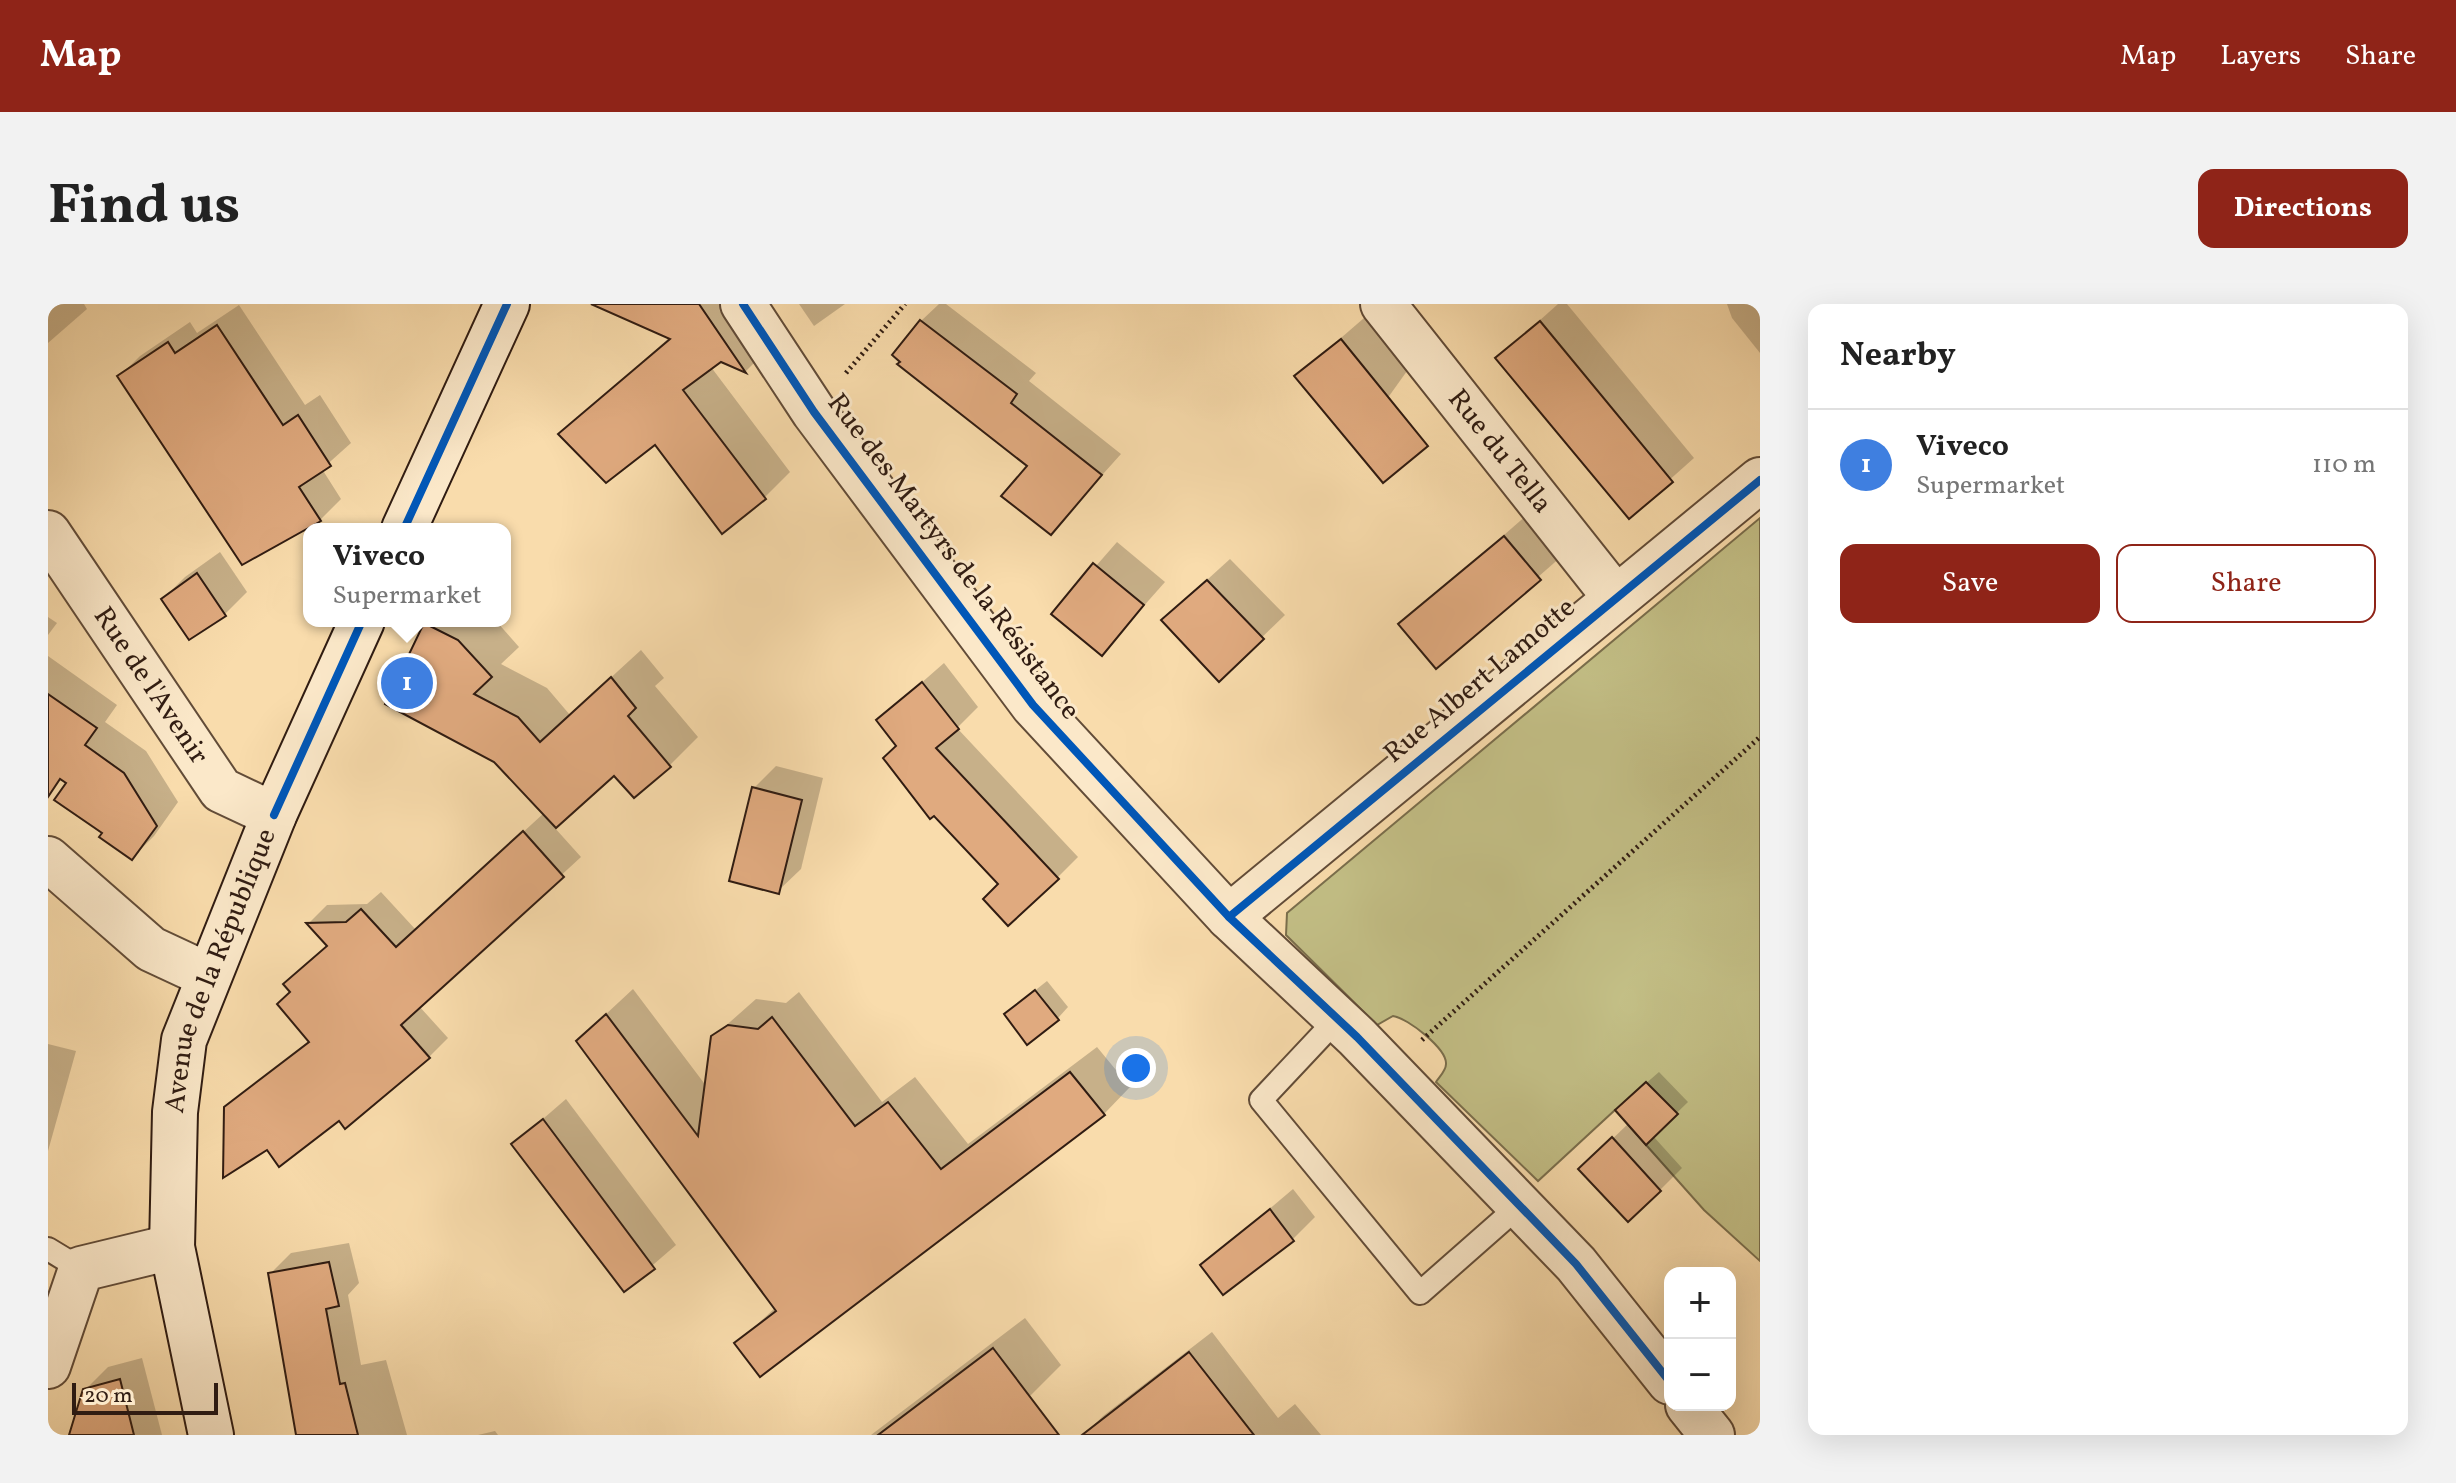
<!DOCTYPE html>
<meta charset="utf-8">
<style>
:root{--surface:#fff;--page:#f2f2f2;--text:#222;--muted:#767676;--line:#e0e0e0;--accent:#8f2418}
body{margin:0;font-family:Vollkorn,serif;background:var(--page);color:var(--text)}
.controls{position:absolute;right:24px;bottom:24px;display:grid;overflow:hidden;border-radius:16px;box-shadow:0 8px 32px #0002}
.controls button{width:72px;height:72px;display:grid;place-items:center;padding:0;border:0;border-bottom:2px solid var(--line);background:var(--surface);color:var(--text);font:40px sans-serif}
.scale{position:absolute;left:24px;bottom:20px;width:146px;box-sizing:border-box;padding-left:8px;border:4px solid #301c12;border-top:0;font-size:22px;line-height:28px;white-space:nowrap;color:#301c12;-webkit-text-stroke:6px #fbe8c9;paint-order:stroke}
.you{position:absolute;left:1088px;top:764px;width:28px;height:28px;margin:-20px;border:6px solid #fff;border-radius:50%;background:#1a73e8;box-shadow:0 0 0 12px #1a73e833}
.badge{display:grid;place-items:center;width:52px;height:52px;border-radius:50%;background:var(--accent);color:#fff;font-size:26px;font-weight:700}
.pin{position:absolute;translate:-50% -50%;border:4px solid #fff;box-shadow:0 2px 8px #0006}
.popup{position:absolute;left:255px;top:219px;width:208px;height:104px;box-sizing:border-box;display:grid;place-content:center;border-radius:16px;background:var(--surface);filter:drop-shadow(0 2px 6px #0005);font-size:26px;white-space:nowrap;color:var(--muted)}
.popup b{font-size:30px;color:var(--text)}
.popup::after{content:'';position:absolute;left:50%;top:100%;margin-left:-16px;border:16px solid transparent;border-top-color:var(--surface)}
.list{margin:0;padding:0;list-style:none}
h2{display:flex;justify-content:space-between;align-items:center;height:104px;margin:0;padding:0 32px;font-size:34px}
h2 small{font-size:26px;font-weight:400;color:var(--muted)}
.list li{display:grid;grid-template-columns:52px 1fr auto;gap:24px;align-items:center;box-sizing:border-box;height:112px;padding:0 32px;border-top:2px solid var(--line)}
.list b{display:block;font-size:30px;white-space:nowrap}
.list p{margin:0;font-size:26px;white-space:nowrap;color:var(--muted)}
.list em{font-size:26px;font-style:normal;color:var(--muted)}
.actions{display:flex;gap:16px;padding:24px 32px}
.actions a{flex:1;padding:18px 0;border:2px solid var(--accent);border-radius:16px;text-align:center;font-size:28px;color:var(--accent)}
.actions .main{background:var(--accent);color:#fff}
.map{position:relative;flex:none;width:1712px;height:1131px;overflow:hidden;border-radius:16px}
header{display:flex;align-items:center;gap:48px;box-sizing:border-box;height:112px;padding:0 40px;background:var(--accent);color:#fff}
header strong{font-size:38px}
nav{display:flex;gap:44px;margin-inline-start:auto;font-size:28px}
.intro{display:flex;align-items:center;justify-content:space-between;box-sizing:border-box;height:192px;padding:0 48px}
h1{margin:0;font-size:56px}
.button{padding:20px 36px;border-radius:16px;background:var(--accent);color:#fff;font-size:28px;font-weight:700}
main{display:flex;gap:48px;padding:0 48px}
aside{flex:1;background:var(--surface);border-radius:16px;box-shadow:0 8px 32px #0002}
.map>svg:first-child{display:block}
.green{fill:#c3bf86;stroke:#7a6e4c;stroke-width:2}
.shadow{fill:#0003}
.building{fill:#e0aa7f;stroke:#301c12;stroke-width:2}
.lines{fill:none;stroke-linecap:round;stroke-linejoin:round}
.service-casing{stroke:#624c38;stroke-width:26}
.minor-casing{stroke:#624c38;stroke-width:48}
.tertiary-casing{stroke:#624c38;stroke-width:48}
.secondary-casing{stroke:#301c12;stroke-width:48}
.path{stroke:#301c12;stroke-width:5;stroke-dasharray:2 4;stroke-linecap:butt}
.service{stroke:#fbe8c9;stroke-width:22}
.minor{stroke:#fbe8c9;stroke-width:44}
.tertiary{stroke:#fbe8c9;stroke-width:44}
.secondary{stroke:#fbe8c9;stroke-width:44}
.cycleway-casing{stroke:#fbe8c9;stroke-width:13}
.cycleway{stroke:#0057b8;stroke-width:8}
.labels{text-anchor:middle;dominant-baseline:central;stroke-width:6;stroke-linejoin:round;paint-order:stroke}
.street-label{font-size:28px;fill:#301c12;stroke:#fbe8c9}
</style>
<header>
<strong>Map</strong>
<nav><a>Map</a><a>Layers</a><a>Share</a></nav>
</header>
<div class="intro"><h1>Find us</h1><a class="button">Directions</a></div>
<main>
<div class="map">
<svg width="1712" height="1131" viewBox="0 0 1712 1131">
<rect width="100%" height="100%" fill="#f9dcac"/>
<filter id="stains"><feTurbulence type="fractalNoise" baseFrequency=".0025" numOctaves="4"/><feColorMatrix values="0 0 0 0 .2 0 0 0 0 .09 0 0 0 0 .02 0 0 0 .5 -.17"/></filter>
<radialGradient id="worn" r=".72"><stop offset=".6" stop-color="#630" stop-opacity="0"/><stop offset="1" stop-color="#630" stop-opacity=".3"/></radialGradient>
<!-- green -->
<path class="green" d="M 1712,214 L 1712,957 L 1656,906 L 1567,806 L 1490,877 L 1388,778 C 1391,773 1398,767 1398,760 C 1399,745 1360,714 1345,712 L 1329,721 L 1238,631 L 1239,609 Z"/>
<!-- shadow -->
<g class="shadow">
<polygon points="0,0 36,0 39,5 0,39"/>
<polygon points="548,0 694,0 723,42 698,67 672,56 663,63 742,168 716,194 607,138 513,130 622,33"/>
<polygon points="751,0 797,0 766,22"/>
<polygon points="891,0 898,0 988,69 981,77 1073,150 1003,228 982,161 873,17"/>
<polygon points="1510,0 1519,0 1646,154 1581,212 1450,54"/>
<polygon points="1679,0 1712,0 1712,49 1684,14"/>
<polygon points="191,1 257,101 272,91 303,139 274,165 293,195 272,216 71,73 92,52 142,18 149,29"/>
<polygon points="1316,14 1359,67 1324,116 1249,72"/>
<polygon points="1479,211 1514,252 1388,362 1353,321"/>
<polygon points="1069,238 1117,278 1054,349 1006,310"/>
<polygon points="172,248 199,288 177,310 115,295 137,273"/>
<polygon points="1182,255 1237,311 1171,375 1138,295"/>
<polygon points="0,313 9,319 0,331"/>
<polygon points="381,317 448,317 471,343 453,360 499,384 522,411 593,346 616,374 607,382 650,433 621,462 567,469 506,523 533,553 371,702 400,734 381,753 298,822 292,814 219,843 178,804 262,736 245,687 237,680 280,641 261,619 279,601 319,600 333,588 368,626 496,509 378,320"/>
<polygon points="0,352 69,401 57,418 98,447 130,498 106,532 84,554 56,528 21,479 0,464"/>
<polygon points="896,359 930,403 909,424 1030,553 1009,574 953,580 831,416"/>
<polygon points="728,462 775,474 753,565 730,587 706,484"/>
<polygon points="999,677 1020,703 1010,714 970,700"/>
<polygon points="585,685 659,783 665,733 708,695 738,699 751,688 834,798 867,773 920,840 1049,743 1082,783 1056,810 712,1070 689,1039 728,1003 557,711"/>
<polygon points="0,740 28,747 0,847"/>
<polygon points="1611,768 1640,798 1605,832 1634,864 1612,886 1533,865 1581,819 1580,795"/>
<polygon points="518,795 628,941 577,985 466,840"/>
<polygon points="1245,885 1267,913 1245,935 1175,989 1155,961"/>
<polygon points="301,939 311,979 300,991 313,1061 338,1056 359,1131 251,1131 241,1094 245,1091 222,970 243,949"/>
<polygon points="977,1014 1013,1061 981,1093 931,1131 823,1131"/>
<polygon points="1164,1028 1230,1114 1247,1100 1273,1131 1036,1131 1055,1112"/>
<polygon points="94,1054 114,1131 23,1131 37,1086 60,1063"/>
<polygon points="447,1127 450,1131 430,1131"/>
</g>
<!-- building -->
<g class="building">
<polygon points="543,0 651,0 698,69 673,58 635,86 718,195 674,230 607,141 558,179 510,130 622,35"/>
<polygon points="872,16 969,90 963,99 1054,171 1003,231 953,192 979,162 849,60 852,58 844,51"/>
<polygon points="1492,17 1625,178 1581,215 1447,54"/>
<polygon points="169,21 235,121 250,111 283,162 251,183 273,217 194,261 69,72 120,38 127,49"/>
<polygon points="1293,35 1380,142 1335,179 1246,72"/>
<polygon points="1456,232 1493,276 1388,365 1350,320"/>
<polygon points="1045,259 1096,301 1054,352 1003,310"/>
<polygon points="149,269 178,312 141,336 113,295"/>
<polygon points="1159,276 1216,335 1171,378 1113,316"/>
<polygon points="376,319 410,336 444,373 426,390 470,413 492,438 563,373 588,404 580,412 623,463 586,494 566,472 508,524 446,458 337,400"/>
<polygon points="874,378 911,425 888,444 1011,575 960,622 935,595 950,580 886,512 882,515 835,454 848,442 828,416"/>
<polygon points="0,390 49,424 37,441 76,469 109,522 84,556 51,533 54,529 6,496 18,479 12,475 0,493"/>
<polygon points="704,483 754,496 731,590 681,577"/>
<polygon points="475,527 516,573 353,721 382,754 297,825 291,817 231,863 219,846 175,874 176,803 261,738 229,700 242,688 235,680 279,642 258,619 298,618 313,605 348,643"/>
<polygon points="987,686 1011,716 979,741 956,710"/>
<polygon points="558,710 650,832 663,732 680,721 710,725 724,713 807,822 840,798 893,865 1022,768 1057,811 712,1073 686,1039 728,1007 528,737"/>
<polygon points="1598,778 1630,810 1598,841 1567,806"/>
<polygon points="495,815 607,965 576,988 463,840"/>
<polygon points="1564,833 1613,887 1580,918 1530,865"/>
<polygon points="1222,905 1246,937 1175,991 1152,961"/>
<polygon points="281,958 291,1002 278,1005 292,1080 297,1079 310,1131 248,1131 220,969"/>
<polygon points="945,1044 1011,1131 830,1131"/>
<polygon points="1141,1048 1206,1131 1034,1131"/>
<polygon points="72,1075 86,1131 21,1131 35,1085"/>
</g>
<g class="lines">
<defs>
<g id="service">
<polyline points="1290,714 1213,796 1372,989 1472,901"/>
<polyline points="0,945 33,965"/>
</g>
<g id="minor">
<path id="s1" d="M 1335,0 L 1567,293"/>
<path id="s2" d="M 0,229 L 173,486 L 226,511"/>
<polyline points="0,555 103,645 161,672"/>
<polyline points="1181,613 1712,176"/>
<polyline points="0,1062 33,965 124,943"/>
</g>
<g id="tertiary">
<polyline points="695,0 766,108 985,401 1181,613 1309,733 1528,960 1622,1078"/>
<polyline points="1640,1101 1664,1131"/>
</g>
<g id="secondary">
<polyline points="356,225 459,0"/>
<path id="s3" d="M 163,1131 L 124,943 L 127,808 L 136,736 L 226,511 L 314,317"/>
</g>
</defs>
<!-- service casing -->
<use href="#service" class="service-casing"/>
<!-- minor casing -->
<use href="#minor" class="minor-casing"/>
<!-- tertiary casing -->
<use href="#tertiary" class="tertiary-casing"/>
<!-- secondary casing -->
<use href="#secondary" class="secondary-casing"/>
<!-- path -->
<g class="path">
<polyline points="798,69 857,0"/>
<polyline points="1374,736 1712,433"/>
</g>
<!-- service -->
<use href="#service" class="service"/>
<!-- minor -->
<use href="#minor" class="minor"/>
<!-- tertiary -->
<use href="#tertiary" class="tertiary"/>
<!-- secondary -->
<use href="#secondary" class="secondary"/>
<defs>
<g id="cycleway">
<polyline points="695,0 766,108 985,401 1181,613 1309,733 1528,960 1622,1078"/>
<polyline points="356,225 459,0"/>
<polyline points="226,511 314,317"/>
<polyline points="1181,613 1712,176"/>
</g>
</defs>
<!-- cycleway casing -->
<use href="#cycleway" class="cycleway-casing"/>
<!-- cycleway -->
<use href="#cycleway" class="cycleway"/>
</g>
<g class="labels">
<!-- street labels -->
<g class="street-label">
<text stroke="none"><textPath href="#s1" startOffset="188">Rue du Tella</textPath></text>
<text transform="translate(905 253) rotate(53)">Rue des Martyrs de la Résistance</text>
<text transform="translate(1432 377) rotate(-40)">Rue Albert Lamotte</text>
<text stroke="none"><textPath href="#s2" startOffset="184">Rue de l'Avenir</textPath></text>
<text stroke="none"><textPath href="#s3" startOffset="476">Avenue de la République</textPath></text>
</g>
</g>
<rect width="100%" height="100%" filter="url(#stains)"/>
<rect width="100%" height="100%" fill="url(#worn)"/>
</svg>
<div class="controls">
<button>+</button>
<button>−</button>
</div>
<div class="scale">20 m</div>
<div class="you"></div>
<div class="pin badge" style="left:359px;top:379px;background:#3f7fe0">1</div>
<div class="popup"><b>Viveco</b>Supermarket</div>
</div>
<aside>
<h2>Nearby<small></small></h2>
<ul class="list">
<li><span class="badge" style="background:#3f7fe0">1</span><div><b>Viveco</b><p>Supermarket</p></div><em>110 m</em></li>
</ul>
<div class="actions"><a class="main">Save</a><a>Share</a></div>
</aside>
</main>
